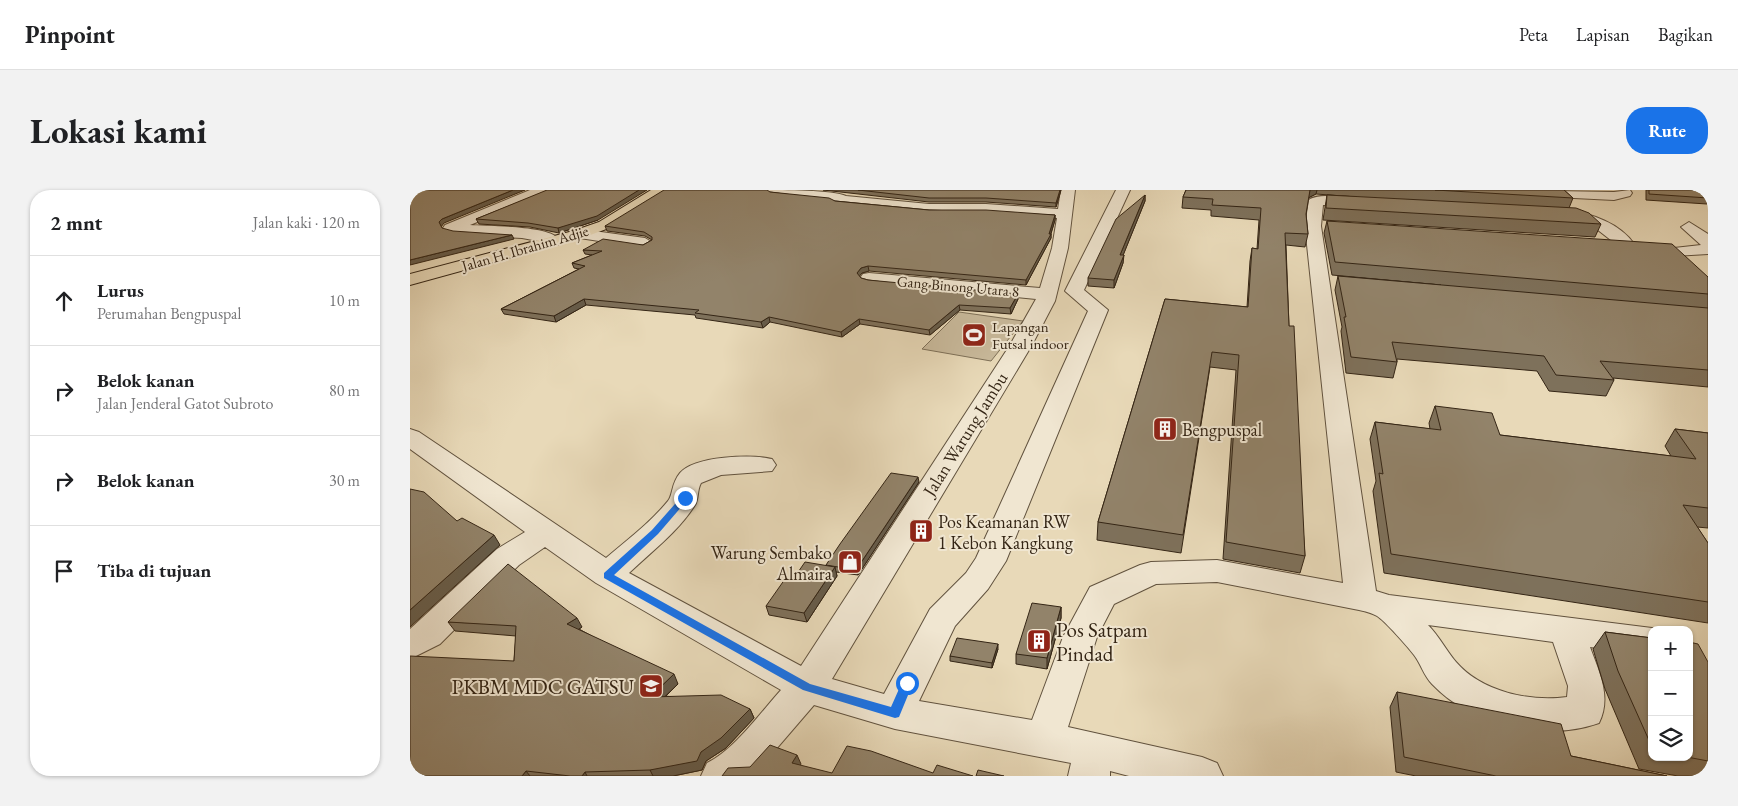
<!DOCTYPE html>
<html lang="id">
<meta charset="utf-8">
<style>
:root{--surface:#fff;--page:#f2f2f2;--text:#202124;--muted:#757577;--line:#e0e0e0;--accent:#1a73e8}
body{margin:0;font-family:"EB Garamond",serif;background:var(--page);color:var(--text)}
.controls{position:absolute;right:15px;bottom:15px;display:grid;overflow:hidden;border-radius:10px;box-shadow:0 1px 4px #0004}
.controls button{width:45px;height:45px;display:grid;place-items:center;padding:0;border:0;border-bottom:1px solid var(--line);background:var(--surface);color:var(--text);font:25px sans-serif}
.stop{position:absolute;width:15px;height:15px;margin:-11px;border:4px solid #1a73e8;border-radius:50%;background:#fff}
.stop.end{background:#1a73e8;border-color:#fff;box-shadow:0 1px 5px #0008}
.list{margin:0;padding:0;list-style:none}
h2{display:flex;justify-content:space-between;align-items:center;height:65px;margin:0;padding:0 20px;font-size:21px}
h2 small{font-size:16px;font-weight:400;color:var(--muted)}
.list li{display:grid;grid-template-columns:32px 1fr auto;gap:15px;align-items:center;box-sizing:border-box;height:90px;padding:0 20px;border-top:1px solid var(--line)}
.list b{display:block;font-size:19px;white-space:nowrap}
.list p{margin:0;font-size:16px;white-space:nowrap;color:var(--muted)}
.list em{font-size:16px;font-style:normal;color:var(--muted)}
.icon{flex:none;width:28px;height:28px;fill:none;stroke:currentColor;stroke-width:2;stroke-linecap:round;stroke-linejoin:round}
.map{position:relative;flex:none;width:1298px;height:586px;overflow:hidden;border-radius:20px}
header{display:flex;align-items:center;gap:30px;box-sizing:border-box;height:70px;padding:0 25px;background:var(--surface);border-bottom:1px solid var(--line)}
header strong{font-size:24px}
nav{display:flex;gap:28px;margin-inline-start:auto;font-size:18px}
.intro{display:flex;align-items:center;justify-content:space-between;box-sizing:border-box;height:120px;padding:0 30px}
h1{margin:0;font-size:35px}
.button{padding:12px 22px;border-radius:20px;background:var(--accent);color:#fff;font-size:18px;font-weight:700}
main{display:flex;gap:30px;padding:0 30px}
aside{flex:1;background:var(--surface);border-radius:20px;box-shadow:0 1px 4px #0004}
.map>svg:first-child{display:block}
.green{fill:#c9ba9c;stroke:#7e7058}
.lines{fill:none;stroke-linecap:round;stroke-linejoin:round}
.minor-casing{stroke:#61523e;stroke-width:2}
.major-casing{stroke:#342515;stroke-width:2}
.minor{fill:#f0e6d1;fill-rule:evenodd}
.major{fill:#e8d9b8;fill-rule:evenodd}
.wall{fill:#7e715b;stroke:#342515}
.shaded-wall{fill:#665c4a;stroke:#342515}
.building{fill:#92836a;stroke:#342515}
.route{fill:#1a73e8}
.labels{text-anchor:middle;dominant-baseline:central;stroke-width:4;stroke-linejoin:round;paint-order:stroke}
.far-street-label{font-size:15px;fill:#342515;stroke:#f0e6d1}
.far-poi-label{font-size:15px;fill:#342515;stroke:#f0e6d1;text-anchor:start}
.poi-label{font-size:18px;fill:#342515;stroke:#f0e6d1;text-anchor:start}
.street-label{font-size:18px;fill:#342515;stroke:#f0e6d1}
.near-poi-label{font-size:21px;fill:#342515;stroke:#f0e6d1;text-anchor:start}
</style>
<header>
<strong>Pinpoint</strong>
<nav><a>Peta</a><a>Lapisan</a><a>Bagikan</a></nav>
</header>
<div class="intro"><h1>Lokasi kami</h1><a class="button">Rute</a></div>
<main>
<aside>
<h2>2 mnt<small>Jalan kaki · 120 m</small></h2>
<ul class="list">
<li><svg class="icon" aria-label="ahead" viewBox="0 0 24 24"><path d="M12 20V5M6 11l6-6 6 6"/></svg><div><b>Lurus</b><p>Perumahan Bengpuspal</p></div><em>10 m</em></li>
<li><svg class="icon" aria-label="right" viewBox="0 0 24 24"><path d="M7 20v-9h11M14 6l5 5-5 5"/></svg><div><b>Belok kanan</b><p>Jalan Jenderal Gatot Subroto</p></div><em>80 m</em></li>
<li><svg class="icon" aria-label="right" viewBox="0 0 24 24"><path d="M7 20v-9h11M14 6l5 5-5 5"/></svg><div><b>Belok kanan</b></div><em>30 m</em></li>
<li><svg class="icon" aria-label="arrive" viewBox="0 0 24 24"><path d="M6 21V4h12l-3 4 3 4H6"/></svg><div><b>Tiba di tujuan</b></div></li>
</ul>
</aside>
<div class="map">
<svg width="1298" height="586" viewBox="0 0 1298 586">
<rect width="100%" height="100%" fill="#e8d9b8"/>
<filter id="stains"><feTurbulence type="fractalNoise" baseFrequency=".004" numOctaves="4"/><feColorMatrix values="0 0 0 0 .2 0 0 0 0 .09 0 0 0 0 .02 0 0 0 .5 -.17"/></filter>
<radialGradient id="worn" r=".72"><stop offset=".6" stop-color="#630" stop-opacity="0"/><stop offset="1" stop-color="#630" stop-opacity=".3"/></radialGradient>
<!-- green -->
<polygon class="green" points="549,122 613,131 581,171 512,159"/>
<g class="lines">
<defs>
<g id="minor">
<path d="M 120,0 L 140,0 L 138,3 L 60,35 C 76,36 139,36 147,48 L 145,51 L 139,53 L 112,48 L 46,44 L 35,41 L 33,38 L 35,35 Z"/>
<path d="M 354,0 C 371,0 424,0 436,6 L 519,14 L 576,14 L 648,19 L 651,0 L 665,0 L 658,58 L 645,111 L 622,155 L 422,489 L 474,504 L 520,419 L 556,383 L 566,368 L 678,121 L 655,101 L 706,0 L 720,0 L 674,100 L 698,120 L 596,371 L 578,399 L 545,436 L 509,511 L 622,530 L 653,447 L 680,397 L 730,375 L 741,372 L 807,370 L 933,393 L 895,36 L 899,10 C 904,3 955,5 960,12 L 953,16 L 913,15 L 911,36 L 966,401 L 979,405 L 1242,438 L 1246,440 L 1242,440 L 1242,466 L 1180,457 C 1189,482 1202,507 1189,533 C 1135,552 1063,537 1022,494 C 1014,486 1011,474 1004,465 C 998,457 975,431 967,426 C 962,423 954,421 949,420 L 807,392 L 746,394 L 704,414 L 687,447 L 658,537 L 792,567 L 807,573 L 813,586 L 719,586 L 700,581 L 700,586 L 658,586 L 661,573 L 485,539 L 404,515 L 343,586 L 291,586 L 297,573 C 324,560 351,522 371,500 L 186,393 L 135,357 L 109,375 L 30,454 L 0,469 L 0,439 L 87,359 L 115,342 L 0,259 L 0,239 L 9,242 L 196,368 C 217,350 240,333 258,311 C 263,305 261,294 270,283 C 285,266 341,264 362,269 L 366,275 L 362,281 L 311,285 L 291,293 C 287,300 289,308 285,315 C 269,341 241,362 219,383 L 391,476 L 600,155 L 626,109 L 459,93 L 453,92 L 450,88 L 453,84 L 459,83 L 630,98 L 642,58 L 647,28 L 576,22 L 519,22 L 426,13 L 420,10 L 361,4 ZM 1018,435 L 1143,452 L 1158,496 L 1157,507 C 1120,512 1072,502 1046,472 C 1036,460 1029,446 1018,435 Z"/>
<polygon points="1080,0 1204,2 1220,0 1222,3 1220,6 1204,10 1087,4"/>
<path d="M 1155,20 C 1181,23 1210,33 1225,55 L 1217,60 L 1211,58 L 1184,37 L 1150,27 L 1148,24 Z"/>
<polygon points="1279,32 1298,44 1298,64 1264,66 1262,62 1264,58 1291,55 1271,37"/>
<polygon points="169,39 235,48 243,53 235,58 163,47 161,44 163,41"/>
</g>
<polygon id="major" points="241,0 258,0 199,38 175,47 0,95 0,84 163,41 189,32"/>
</defs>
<!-- minor casing -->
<use href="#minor" class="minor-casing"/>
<!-- major casing -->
<use href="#major" class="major-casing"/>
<!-- minor -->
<use href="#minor" class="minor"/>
<!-- major -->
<use href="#major" class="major"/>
</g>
<!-- wall -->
<g class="wall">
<polygon points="413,0 651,0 646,17 576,12 519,12"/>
<polygon points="776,0 1154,0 1163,8 1159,18 1191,34 1185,47 913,30 917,5 947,7 906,4 898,8 896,24 898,44 895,57 876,55 879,136 895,366 890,383 813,369 826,180 800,177 771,363 687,350 688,332 755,109 837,117 840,71 842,58 847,59 849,30 801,26 801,20 772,18 773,7"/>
<polygon points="1236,0 1288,0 1298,7 1298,12 1297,14 1236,10"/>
<polygon points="137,1 188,30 149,43 120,37 69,34 66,29"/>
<polygon points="360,2 425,11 519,20 645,25 645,30 641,44 641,48 616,95 459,81 452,83 449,86 451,88 458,90 608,109 601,124 550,120 520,145 450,134 432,147 360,132 353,138 286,128 285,125 176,115 146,132 94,124 91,119 169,79 164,78 162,73 182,65 175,64 173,60 233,55 242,50 235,46 197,41 195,36"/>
<polygon points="735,5 735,11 713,65 713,73 704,98 678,96 678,88"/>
<polygon points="917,31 1298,87 1298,197 1203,188 1204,190 1196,206 1139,201 1127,181 987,169 987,172 983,188 936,183 931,141 932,137 925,100 928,86 1031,95 922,85 914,43"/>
<polygon points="1025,216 1090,245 1261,266 1255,256 1265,239 1298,243 1298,338 1287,337 1298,353 1298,433 974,383 963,301 966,291 960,249 965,232 1020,239 1019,233"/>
<polygon points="509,292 448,385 426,382 427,386 397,432 359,425 356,416 382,391 416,376 416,375"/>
<polygon points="651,417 651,428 637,479 606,474 606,464"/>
<polygon points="38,432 172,437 169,439 268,494 256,506 340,519 344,528 316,558 296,571 292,580 263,586 0,586 104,471 106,446 45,441"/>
<polygon points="1195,442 1242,448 1242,567 1279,567 1298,472 1298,586 1268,586 1229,579 1195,499 1183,459"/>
<polygon points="588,459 582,478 540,471 540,466"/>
<polygon points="987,502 1161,566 1257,586 1006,586 986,582 980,517"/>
</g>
<!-- shaded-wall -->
<g class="shaded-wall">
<polygon points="103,0 115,0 34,33 31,37 29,32 32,29"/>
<polygon points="229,0 237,0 188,30 149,43 148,38"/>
<polygon points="650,0 651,0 646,17 646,13"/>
<polygon points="900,0 907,0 906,4 898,8"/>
<polygon points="735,5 735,11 710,73 710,65"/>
<polygon points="645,25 645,30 640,46 641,44 641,48 616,95 616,90 639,44"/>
<polygon points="102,45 104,49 0,75 0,70"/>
<polygon points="714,65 713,73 704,98 704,90"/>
<polygon points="458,76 459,81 452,83 448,88 447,83 451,78"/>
<polygon points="608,104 608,109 601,124 600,118"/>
<polygon points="174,109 176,115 146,132 144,126"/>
<polygon points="549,115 550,120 520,145 519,140"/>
<polygon points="359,127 360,132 353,138 351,132"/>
<polygon points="449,129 450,134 432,147 431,142"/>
<polygon points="508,287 509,292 448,385 446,380"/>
<polygon points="84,345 90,355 0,437 0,420"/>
<polygon points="425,377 427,386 397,432 394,423"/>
<polygon points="651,417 651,428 637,479 637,468"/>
<polygon points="167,428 172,437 163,443 157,434"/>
<polygon points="588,454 588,459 582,478 582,473"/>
<polygon points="264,484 268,494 245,516 240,507"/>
<polygon points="340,519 344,528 316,558 296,571 292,580 263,586 243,586 240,580 291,562"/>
<polygon points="387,565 391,574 386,583 382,573"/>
<polygon points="116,581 120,586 112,586"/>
<polygon points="175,582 177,586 172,586"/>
</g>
<!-- building -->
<g class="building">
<polygon points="0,0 103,0 32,29 29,32 32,38 43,41 102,45 0,70"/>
<polygon points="137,0 229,0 187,26 148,38 118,33 66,29"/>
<polygon points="254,0 357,0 360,2 419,8 425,11 519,20 576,20 645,25 639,44 641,44 616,90 458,76 451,78 447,83 451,88 458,90 608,104 600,118 549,115 519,140 449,129 431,142 359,127 351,132 285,123 289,120 174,109 144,126 91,119 175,76 162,73 192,61 173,60 193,49 233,55 242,50 242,47 234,42 195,36"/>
<polygon points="448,0 650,0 646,13 576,8 519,8"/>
<polygon points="776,0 900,0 896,24 898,44 875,43 879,136 884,136 895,366 816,352 829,165 802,162 773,345 688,332 755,109 838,117 842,58 848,59 851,18 802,15 803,9 773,7"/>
<polygon points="1025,0 1154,0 1163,8"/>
<polygon points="1239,0 1288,0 1298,7 1298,8 1239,4"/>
<polygon points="735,5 710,65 714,65 704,90 678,88 706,29"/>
<polygon points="917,5 1166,18 1179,23 1191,34 916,18"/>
<polygon points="917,31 1262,54 1298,87 1298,104 925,72"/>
<polygon points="928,86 1298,118 1298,180 1190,171 1204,190 1146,185 1134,166 982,152 987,172 941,167 934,127 936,127"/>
<polygon points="1025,216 1082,223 1090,245 1286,269 1265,239 1298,243 1298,318 1273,315 1298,353 1298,412 981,364 969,283 973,284 965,232 1031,240"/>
<polygon points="481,283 508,287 446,380 416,375 430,354"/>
<polygon points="0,299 14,302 47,331 52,328 84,345 0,420"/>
<polygon points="395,372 425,377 394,423 356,416 375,389 382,391"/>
<polygon points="98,374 167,428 157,434 264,484 240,507 311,505 340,519 311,548 291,562 287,571 240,580 175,582 172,586 160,586 116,581 112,586 0,586 0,466 104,471 106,436 38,432"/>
<polygon points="622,413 651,417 637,468 606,464"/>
<polygon points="1195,442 1242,448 1242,557 1208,481"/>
<polygon points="547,448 588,454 582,473 540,466"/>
<polygon points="1279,452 1288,454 1298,472 1298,571 1277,567 1279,567"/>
<polygon points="987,502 1151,534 1161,566 1257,586 1086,586 994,567"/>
<polygon points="360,555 387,565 382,573 422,583 437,556 461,561 523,583 527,575 563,586 312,586 318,578 340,577"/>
<polygon points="568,580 594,586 566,586"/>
</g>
<!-- route -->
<polygon class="route" points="272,306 279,308 248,344 204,385 400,494 481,517 493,490 501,490 503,493 489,527 485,528 393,500 194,388 194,383 242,340"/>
<!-- icons -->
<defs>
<symbol id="stadium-square" viewBox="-11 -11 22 22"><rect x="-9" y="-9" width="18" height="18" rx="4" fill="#8f2418" stroke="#f0e6d1"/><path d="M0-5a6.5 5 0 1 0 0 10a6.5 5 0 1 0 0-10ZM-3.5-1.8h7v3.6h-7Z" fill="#fff"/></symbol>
<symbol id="building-square" viewBox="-11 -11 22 22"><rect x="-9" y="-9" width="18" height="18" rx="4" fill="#8f2418" stroke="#f0e6d1"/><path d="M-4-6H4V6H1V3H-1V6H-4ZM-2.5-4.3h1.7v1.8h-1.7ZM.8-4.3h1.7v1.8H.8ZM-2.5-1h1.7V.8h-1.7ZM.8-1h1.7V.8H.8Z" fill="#fff"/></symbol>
<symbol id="shop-square" viewBox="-11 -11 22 22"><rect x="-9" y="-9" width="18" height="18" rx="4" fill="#8f2418" stroke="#f0e6d1"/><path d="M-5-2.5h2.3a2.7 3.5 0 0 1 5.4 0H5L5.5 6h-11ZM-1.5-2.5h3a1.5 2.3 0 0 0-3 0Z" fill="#fff"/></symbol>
<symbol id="school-square" viewBox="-11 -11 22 22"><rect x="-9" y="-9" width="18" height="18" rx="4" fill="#8f2418" stroke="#f0e6d1"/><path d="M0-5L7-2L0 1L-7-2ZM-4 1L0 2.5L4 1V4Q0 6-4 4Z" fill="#fff"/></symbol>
</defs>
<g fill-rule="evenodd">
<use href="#stadium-square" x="550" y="131" width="28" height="28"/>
<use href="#building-square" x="741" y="225" width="28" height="28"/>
<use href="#building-square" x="497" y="327" width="28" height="28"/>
<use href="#shop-square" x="426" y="358" width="28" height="28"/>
<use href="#building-square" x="615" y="437" width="28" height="28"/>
<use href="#school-square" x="227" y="482" width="28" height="28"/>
</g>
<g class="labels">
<!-- far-street labels -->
<g class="far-street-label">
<text transform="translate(115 58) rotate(-16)">Jalan H. Ibrahim Adjie</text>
<text transform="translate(548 96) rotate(5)">Gang Binong Utara 8</text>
</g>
<!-- far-poi labels -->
<g class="far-poi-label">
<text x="582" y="136">Lapangan<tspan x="582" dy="17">Futsal indoor</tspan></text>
</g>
<!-- poi labels -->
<g class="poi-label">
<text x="772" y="239">Bengpuspal</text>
<text x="528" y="331">Pos Keamanan RW<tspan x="528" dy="21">1 Kebon Kangkung</tspan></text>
<text x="422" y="362" text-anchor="end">Warung Sembako<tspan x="422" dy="21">Almaira</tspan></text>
</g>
<!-- street labels -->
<g class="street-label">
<text transform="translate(555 244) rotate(-58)">Jalan Warung Jambu</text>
</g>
<!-- near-poi labels -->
<g class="near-poi-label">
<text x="646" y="439">Pos Satpam<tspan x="646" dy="24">Pindad</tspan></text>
<text x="224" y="496" text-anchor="end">PKBM MDC GATSU</text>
</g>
</g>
<rect width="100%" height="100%" filter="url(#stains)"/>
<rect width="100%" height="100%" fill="url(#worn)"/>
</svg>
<div class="controls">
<button>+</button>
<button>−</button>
<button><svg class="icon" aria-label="layers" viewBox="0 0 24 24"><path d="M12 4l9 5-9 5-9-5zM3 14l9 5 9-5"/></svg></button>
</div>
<div class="stop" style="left:497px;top:493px"></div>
<div class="stop end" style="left:275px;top:308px"></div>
</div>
</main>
